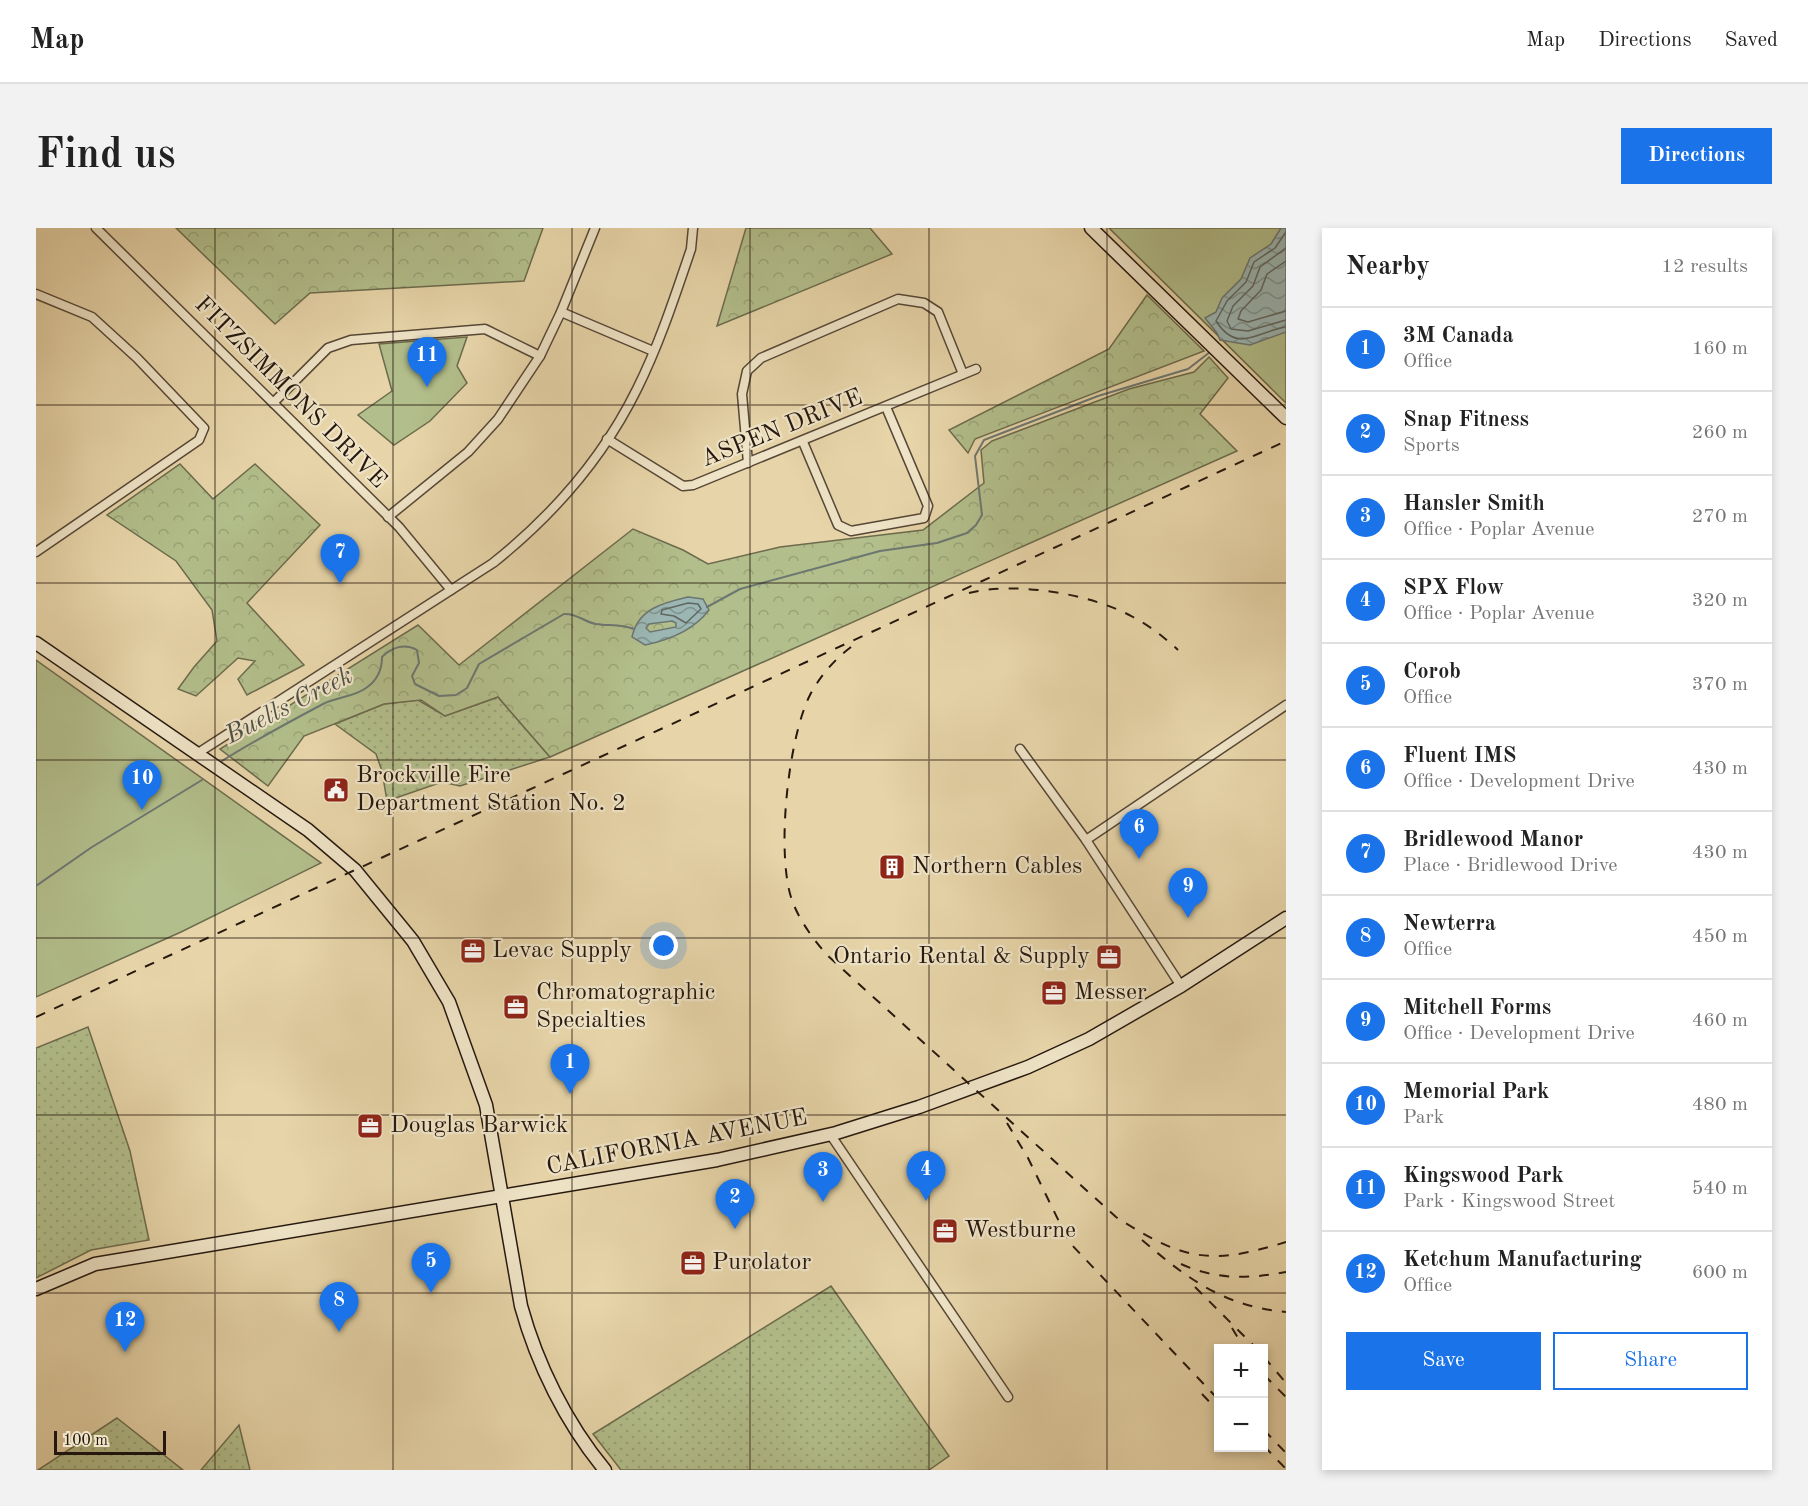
<!DOCTYPE html>
<meta charset="utf-8">
<style>
:root{--surface:#fff;--page:#f2f2f2;--text:#222;--muted:#767676;--line:#e0e0e0;--accent:#1a73e8}
body{margin:0;font-family:"Old Standard TT",serif;background:var(--page);color:var(--text)}
.controls{position:absolute;right:18px;bottom:18px;display:grid;overflow:hidden;border-radius:0px;box-shadow:0 3px 9px #0003}
.controls button{width:54px;height:54px;display:grid;place-items:center;padding:0;border:0;border-bottom:2px solid var(--line);background:var(--surface);color:var(--text);font:30px sans-serif}
.scale{position:absolute;left:18px;bottom:15px;width:112px;box-sizing:border-box;padding-left:6px;border:3px solid #26180f;border-top:0;font-size:16px;line-height:21px;white-space:nowrap;color:#26180f;-webkit-text-stroke:4px #efe4c7;paint-order:stroke}
.you{position:absolute;left:628px;top:718px;width:21px;height:21px;margin:-15px;border:4px solid #fff;border-radius:50%;background:#1a73e8;box-shadow:0 0 0 9px #1a73e833}
.badge{display:grid;place-items:center;width:39px;height:39px;border-radius:50%;background:var(--accent);color:#fff;font-size:20px;font-weight:700}
.pin{position:absolute;translate:-50% -50px;filter:drop-shadow(0 2px 3px #0008)}
.pin::after{content:'';position:absolute;top:32px;width:21px;height:18px;background:inherit;clip-path:polygon(0 0,100% 0,50% 100%)}
.list{margin:0;padding:0;list-style:none}
h2{display:flex;justify-content:space-between;align-items:center;height:78px;margin:0;padding:0 24px;font-size:26px}
h2 small{font-size:20px;font-weight:400;color:var(--muted)}
.list li{display:grid;grid-template-columns:39px 1fr auto;gap:18px;align-items:center;box-sizing:border-box;height:84px;padding:0 24px;border-top:2px solid var(--line)}
.list b{display:block;font-size:22px;white-space:nowrap}
.list p{margin:0;font-size:20px;white-space:nowrap;color:var(--muted)}
.list em{font-size:20px;font-style:normal;color:var(--muted)}
.actions{display:flex;gap:12px;padding:18px 24px}
.actions a{flex:1;padding:14px 0;border:2px solid var(--accent);border-radius:0px;text-align:center;font-size:21px;color:var(--accent)}
.actions .main{background:var(--accent);color:#fff}
.map{position:relative;flex:none;width:1250px;height:1242px;overflow:hidden;border-radius:0px}
header{display:flex;align-items:center;gap:36px;box-sizing:border-box;height:84px;padding:0 30px;background:var(--surface);border-bottom:2px solid var(--line)}
header strong{font-size:28px}
nav{display:flex;gap:33px;margin-inline-start:auto;font-size:21px}
.intro{display:flex;align-items:center;justify-content:space-between;box-sizing:border-box;height:144px;padding:0 36px}
h1{margin:0;font-size:42px}
.button{padding:15px 27px;border-radius:0px;background:var(--accent);color:#fff;font-size:21px;font-weight:700}
main{display:flex;gap:36px;padding:0 36px}
aside{flex:1;background:var(--surface);border-radius:0px;box-shadow:0 3px 9px #0003}
.map>svg:first-child{display:block}
.grass{fill:url(#grass-dots);stroke:#6c6b4d;stroke-width:1.5}
.forest{fill:url(#forest-crowns);stroke:#6c6b4d;stroke-width:1.5}
.green{fill:#b2be8b;stroke:#6c6b4d;stroke-width:1.5}
.water{fill:url(#water-waves);stroke:#6c7771;stroke-width:1.5;fill-rule:evenodd}
.lines{fill:none;stroke-linecap:round;stroke-linejoin:round}
.shore{stroke:#606761;stroke-width:1.5}
.stream{stroke:#6c7771;stroke-width:2}
.street-casing{stroke:#564736;stroke-width:11}
.secondary-casing{stroke:#26180f;stroke-width:15}
.street{stroke:#efe4c7;stroke-width:8}
.secondary{stroke:#efe4c7;stroke-width:12}
.rail{stroke:#26180f;stroke-width:2;stroke-dasharray:10 10;stroke-linecap:butt}
.grid{fill:none;stroke:#26180f;stroke-width:1.5;stroke-opacity:0.55}
.labels{text-anchor:middle;dominant-baseline:central;stroke-width:4.5;stroke-linejoin:round;paint-order:stroke}
.street-label{font-size:24px;fill:#26180f;stroke:#efe4c7}
.poi-label{font-size:24px;fill:#26180f;stroke:#efe4c7;text-anchor:start}
.water-label{font-size:26px;font-style:italic;fill:#4f4f48;stroke:#efe4c7}
</style>
<header>
<strong>Map</strong>
<nav><a>Map</a><a>Directions</a><a>Saved</a></nav>
</header>
<div class="intro"><h1>Find us</h1><a class="button">Directions</a></div>
<main>
<div class="map">
<svg width="1250" height="1242" viewBox="0 0 1250 1242">
<defs>
<pattern id="grass-dots" width="8" height="8" patternUnits="userSpaceOnUse" patternTransform="scale(1.5)"><rect width="8" height="8" fill="#b2be8b"/><path d="M2 2h.1M6 6h.1" fill="none" stroke="#99a377" stroke-width="1.8" stroke-linecap="round"/></pattern>
<pattern id="forest-crowns" width="20" height="18" patternUnits="userSpaceOnUse" patternTransform="scale(1.5)"><rect width="20" height="18" fill="#b2be8b"/><path d="M2 6a3 3 0 1 1 6 0M12 15a3 3 0 1 1 6 0" fill="none" stroke="#99a377"/></pattern>
<pattern id="water-waves" width="16" height="10" patternUnits="userSpaceOnUse" patternTransform="scale(1.5)"><rect width="16" height="10" fill="#9bb6b3"/><path d="M0 5q4-4 8 0t8 0" fill="none" stroke="#7e9390"/></pattern>
</defs>
<rect width="100%" height="100%" fill="#e7d5a9"/>
<filter id="stains"><feTurbulence type="fractalNoise" baseFrequency=".00333" numOctaves="4"/><feColorMatrix values="0 0 0 0 .2 0 0 0 0 .09 0 0 0 0 .02 0 0 0 .5 -.17"/></filter>
<radialGradient id="worn" r=".72"><stop offset=".6" stop-color="#630" stop-opacity="0"/><stop offset="1" stop-color="#630" stop-opacity=".3"/></radialGradient>
<!-- grass -->
<g class="grass">
<polygon points="462,469 514,529 424,558 406,554 351,573 346,543 340,526 299,496 348,476 382,472 409,488"/>
<polygon points="52,799 94,923 113,1012 55,1022 0,1050 0,820"/>
<polygon points="795,1058 913,1228 893,1242 585,1242 557,1206"/>
<polygon points="81,1190 147,1242 2,1242"/>
<polygon points="203,1197 214,1242 165,1242"/>
</g>
<!-- forest -->
<g class="forest">
<polygon points="140,0 507,0 488,53 274,65 239,96"/>
<polygon points="710,0 834,0 856,26 681,98"/>
<polygon points="1111,67 1168,123 939,211 932,225 913,202 1073,121"/>
<polygon points="1173,129 1192,150 1164,186 1201,223 514,529 462,469 409,488 385,472 348,476 268,508 232,558 184,521 382,397 423,437 597,301 647,322 672,336 744,319 887,302 948,255 945,222 956,213 1093,161 1158,144"/>
<polygon points="144,236 177,271 219,236 284,297 211,375 268,437 211,467 202,451 219,433 202,430 160,468 142,461 158,439 181,413 176,382 140,333 71,287"/>
</g>
<!-- green -->
<g class="green">
<polygon points="1073,0 1250,0 1250,175"/>
<polygon points="431,109 421,138 431,155 394,193 358,217 322,187 356,163 343,116"/>
<polygon points="0,432 285,635 145,704 0,769"/>
</g>
<!-- water -->
<g class="water">
<polygon points="1245,0 1250,0 1250,104 1214,117 1184,112 1181,105 1169,90 1180,84 1186,70 1205,51 1214,30 1235,16"/>
<path d="M 652,369 L 667,371 L 673,382 C 658,402 633,412 609,417 L 596,409 C 602,381 626,375 652,369 ZM 636,393 L 640,395 L 640,399 L 614,404 L 610,400 L 613,396 Z"/>
</g>
<g class="lines">
<!-- shore -->
<g class="shore">
<path d="M 1250,4 L 1239,20 L 1218,34 L 1210,54 L 1191,73 L 1180,93 C 1202,127 1221,103 1250,99"/>
<polyline points="1250,20 1224,39 1217,58 1197,78 1191,93 1195,101 1212,103 1250,92"/>
<polyline points="1250,33 1231,46 1225,62 1205,83 1202,91 1212,94 1250,83"/>
<polygon points="652,375 662,376 665,381 650,395 638,388 625,386 626,382"/>
</g>
<!-- stream -->
<g class="stream">
<polyline points="671,379 704,361 844,323 901,315 931,305 940,297 946,287 939,228 948,212 1062,168 1152,141 1174,124"/>
<path d="M 186,533 C 219,512 253,494 287,476 C 301,469 318,469 330,460 C 342,452 346,442 346,429 C 356,419 369,415 381,422 L 383,435 L 376,448 L 379,456 L 403,468 L 420,467 L 431,460 L 443,436 L 528,386 C 541,385 548,394 560,396 C 574,398 584,396 598,401"/>
<polyline points="0,658 56,619 166,552"/>
</g>
<defs>
<g id="street">
<polyline points="60,0 363,299 415,362"/>
<polyline points="0,66 56,89 101,130 168,200 163,212 0,324"/>
<polyline points="525,84 617,123"/>
<polyline points="237,175 292,120 315,112 449,101 504,128"/>
<polyline points="571,211 647,258 657,257 940,141"/>
<polyline points="767,214 802,297 815,303 888,290 892,278 850,179"/>
<polyline points="712,235 706,166 711,143 725,130 862,71 888,75 902,84 927,146"/>
<polyline points="352,289 432,224 462,191 504,128 525,84 559,0"/>
<polyline points="984,521 1050,612 1145,758"/>
<path d="M 162,525 L 457,335 C 516,288 567,230 601,161 C 623,117 639,68 655,21 L 657,0"/>
<polyline points="1050,612 1250,477"/>
<polyline points="794,906 972,1169"/>
</g>
<g id="secondary">
<polyline points="1055,0 1250,190"/>
<path d="M 0,415 L 272,602 L 319,642 L 377,713 L 413,774 L 450,877 L 485,1078 C 501,1136 530,1195 569,1242"/>
<polyline points="0,1061 59,1036 681,932 800,905 883,879 992,839 1053,811 1145,758 1250,690"/>
</g>
</defs>
<!-- street casing -->
<use href="#street" class="street-casing"/>
<!-- secondary casing -->
<use href="#secondary" class="secondary-casing"/>
<!-- street -->
<use href="#street" class="street"/>
<!-- secondary -->
<use href="#secondary" class="secondary"/>
<!-- rail -->
<g class="rail">
<path d="M 933,365 C 979,353 1056,366 1097,389 C 1114,398 1128,409 1142,422"/>
<path d="M 815,419 C 798,432 784,448 774,467 C 752,510 739,630 757,675 C 765,695 778,712 792,728 L 1080,989 C 1147,1032 1173,1038 1250,1014"/>
<polyline points="0,789 1250,213"/>
<polyline points="971,895 992,930 1033,1014 1182,1171"/>
<path d="M 1106,1012 C 1153,1052 1188,1078 1250,1084"/>
<path d="M 1145,1036 C 1180,1052 1212,1051 1250,1044"/>
<polyline points="1159,1059 1220,1120"/>
<polyline points="1196,1100 1208,1120"/>
<polyline points="1228,1129 1250,1155"/>
<polyline points="1228,1147 1250,1169"/>
<polyline points="1166,1166 1182,1183"/>
<polyline points="1228,1202 1250,1225"/>
<polyline points="1228,1218 1250,1241"/>
</g>
</g>
<!-- grid -->
<path class="grid" d="M 179,0 L 179,1242M 357,0 L 357,1242M 536,0 L 536,1242M 714,0 L 714,1242M 893,0 L 893,1242M 1071,0 L 1071,1242M 0,177 L 1250,177M 0,355 L 1250,355M 0,532 L 1250,532M 0,710 L 1250,710M 0,887 L 1250,887M 0,1065 L 1250,1065"/>
<!-- icons -->
<defs>
<symbol id="civic-square" viewBox="-11 -11 22 22"><rect x="-9" y="-9" width="18" height="18" rx="4" fill="#8f2418" stroke="#efe4c7"/><path d="M-.6-6.5H3V-4.5H.6V-3L4-1V1h2V6H-6V1h2V-1L-.6-3ZM-1.2 2.5V6h2.4V2.5Z" fill="#fff"/></symbol>
<symbol id="building-square" viewBox="-11 -11 22 22"><rect x="-9" y="-9" width="18" height="18" rx="4" fill="#8f2418" stroke="#efe4c7"/><path d="M-4-6H4V6H1V3H-1V6H-4ZM-2.5-4.3h1.7v1.8h-1.7ZM.8-4.3h1.7v1.8H.8ZM-2.5-1h1.7V.8h-1.7ZM.8-1h1.7V.8H.8Z" fill="#fff"/></symbol>
<symbol id="office-square" viewBox="-11 -11 22 22"><rect x="-9" y="-9" width="18" height="18" rx="4" fill="#8f2418" stroke="#efe4c7"/><path d="M-6-3h4V-5.5h4V-3h4V5H-6ZM-1-4.5V-3h2v-1.5ZM-6 0V1H6V0Z" fill="#fff"/></symbol>
</defs>
<g fill-rule="evenodd">
<use href="#civic-square" x="285" y="547" width="30" height="30"/>
<use href="#building-square" x="841" y="624" width="30" height="30"/>
<use href="#office-square" x="422" y="708" width="30" height="30"/>
<use href="#office-square" x="1058" y="714" width="30" height="30"/>
<use href="#office-square" x="1003" y="750" width="30" height="30"/>
<use href="#office-square" x="465" y="764" width="30" height="30"/>
<use href="#office-square" x="319" y="883" width="30" height="30"/>
<use href="#office-square" x="894" y="988" width="30" height="30"/>
<use href="#office-square" x="642" y="1020" width="30" height="30"/>
</g>
<g class="labels">
<!-- street labels -->
<g class="street-label">
<text transform="translate(254 165) rotate(45)">FITZSIMMONS DRIVE</text>
<text transform="translate(746 201) rotate(-22)">ASPEN DRIVE</text>
<text transform="translate(641 915) rotate(-11)">CALIFORNIA AVENUE</text>
</g>
<!-- poi labels -->
<g class="poi-label">
<text x="320" y="548">Brockville Fire<tspan x="320" dy="28">Department Station No. 2</tspan></text>
<text x="876" y="639">Northern Cables</text>
<text x="456" y="723">Levac Supply</text>
<text x="1054" y="729" text-anchor="end">Ontario Rental &amp; Supply</text>
<text x="500" y="765">Chromatographic<tspan x="500" dy="28">Specialties</tspan></text>
<text x="1038" y="765">Messer</text>
<text x="354" y="898">Douglas Barwick</text>
<text x="928" y="1003">Westburne</text>
<text x="676" y="1035">Purolator</text>
</g>
<!-- water labels -->
<g class="water-label">
<text transform="translate(253 478) rotate(-27)">Buells Creek</text>
</g>
</g>
<rect width="100%" height="100%" filter="url(#stains)"/>
<rect width="100%" height="100%" fill="url(#worn)"/>
</svg>
<div class="controls">
<button>+</button>
<button>−</button>
</div>
<div class="scale">100 m</div>
<div class="you"></div>
<div class="pin badge" style="left:534px;top:866px">1</div>
<div class="pin badge" style="left:699px;top:1001px">2</div>
<div class="pin badge" style="left:787px;top:974px">3</div>
<div class="pin badge" style="left:890px;top:973px">4</div>
<div class="pin badge" style="left:395px;top:1065px">5</div>
<div class="pin badge" style="left:1103px;top:631px">6</div>
<div class="pin badge" style="left:304px;top:356px">7</div>
<div class="pin badge" style="left:303px;top:1104px">8</div>
<div class="pin badge" style="left:1152px;top:690px">9</div>
<div class="pin badge" style="left:106px;top:582px">10</div>
<div class="pin badge" style="left:391px;top:159px">11</div>
<div class="pin badge" style="left:89px;top:1124px">12</div>
</div>
<aside>
<h2>Nearby<small>12 results</small></h2>
<ul class="list">
<li><span class="badge">1</span><div><b>3M Canada</b><p>Office</p></div><em>160 m</em></li>
<li><span class="badge">2</span><div><b>Snap Fitness</b><p>Sports</p></div><em>260 m</em></li>
<li><span class="badge">3</span><div><b>Hansler Smith</b><p>Office · Poplar Avenue</p></div><em>270 m</em></li>
<li><span class="badge">4</span><div><b>SPX Flow</b><p>Office · Poplar Avenue</p></div><em>320 m</em></li>
<li><span class="badge">5</span><div><b>Corob</b><p>Office</p></div><em>370 m</em></li>
<li><span class="badge">6</span><div><b>Fluent IMS</b><p>Office · Development Drive</p></div><em>430 m</em></li>
<li><span class="badge">7</span><div><b>Bridlewood Manor</b><p>Place · Bridlewood Drive</p></div><em>430 m</em></li>
<li><span class="badge">8</span><div><b>Newterra</b><p>Office</p></div><em>450 m</em></li>
<li><span class="badge">9</span><div><b>Mitchell Forms</b><p>Office · Development Drive</p></div><em>460 m</em></li>
<li><span class="badge">10</span><div><b>Memorial Park</b><p>Park</p></div><em>480 m</em></li>
<li><span class="badge">11</span><div><b>Kingswood Park</b><p>Park · Kingswood Street</p></div><em>540 m</em></li>
<li><span class="badge">12</span><div><b>Ketchum Manufacturing</b><p>Office</p></div><em>600 m</em></li>
</ul>
<div class="actions"><a class="main">Save</a><a>Share</a></div>
</aside>
</main>
